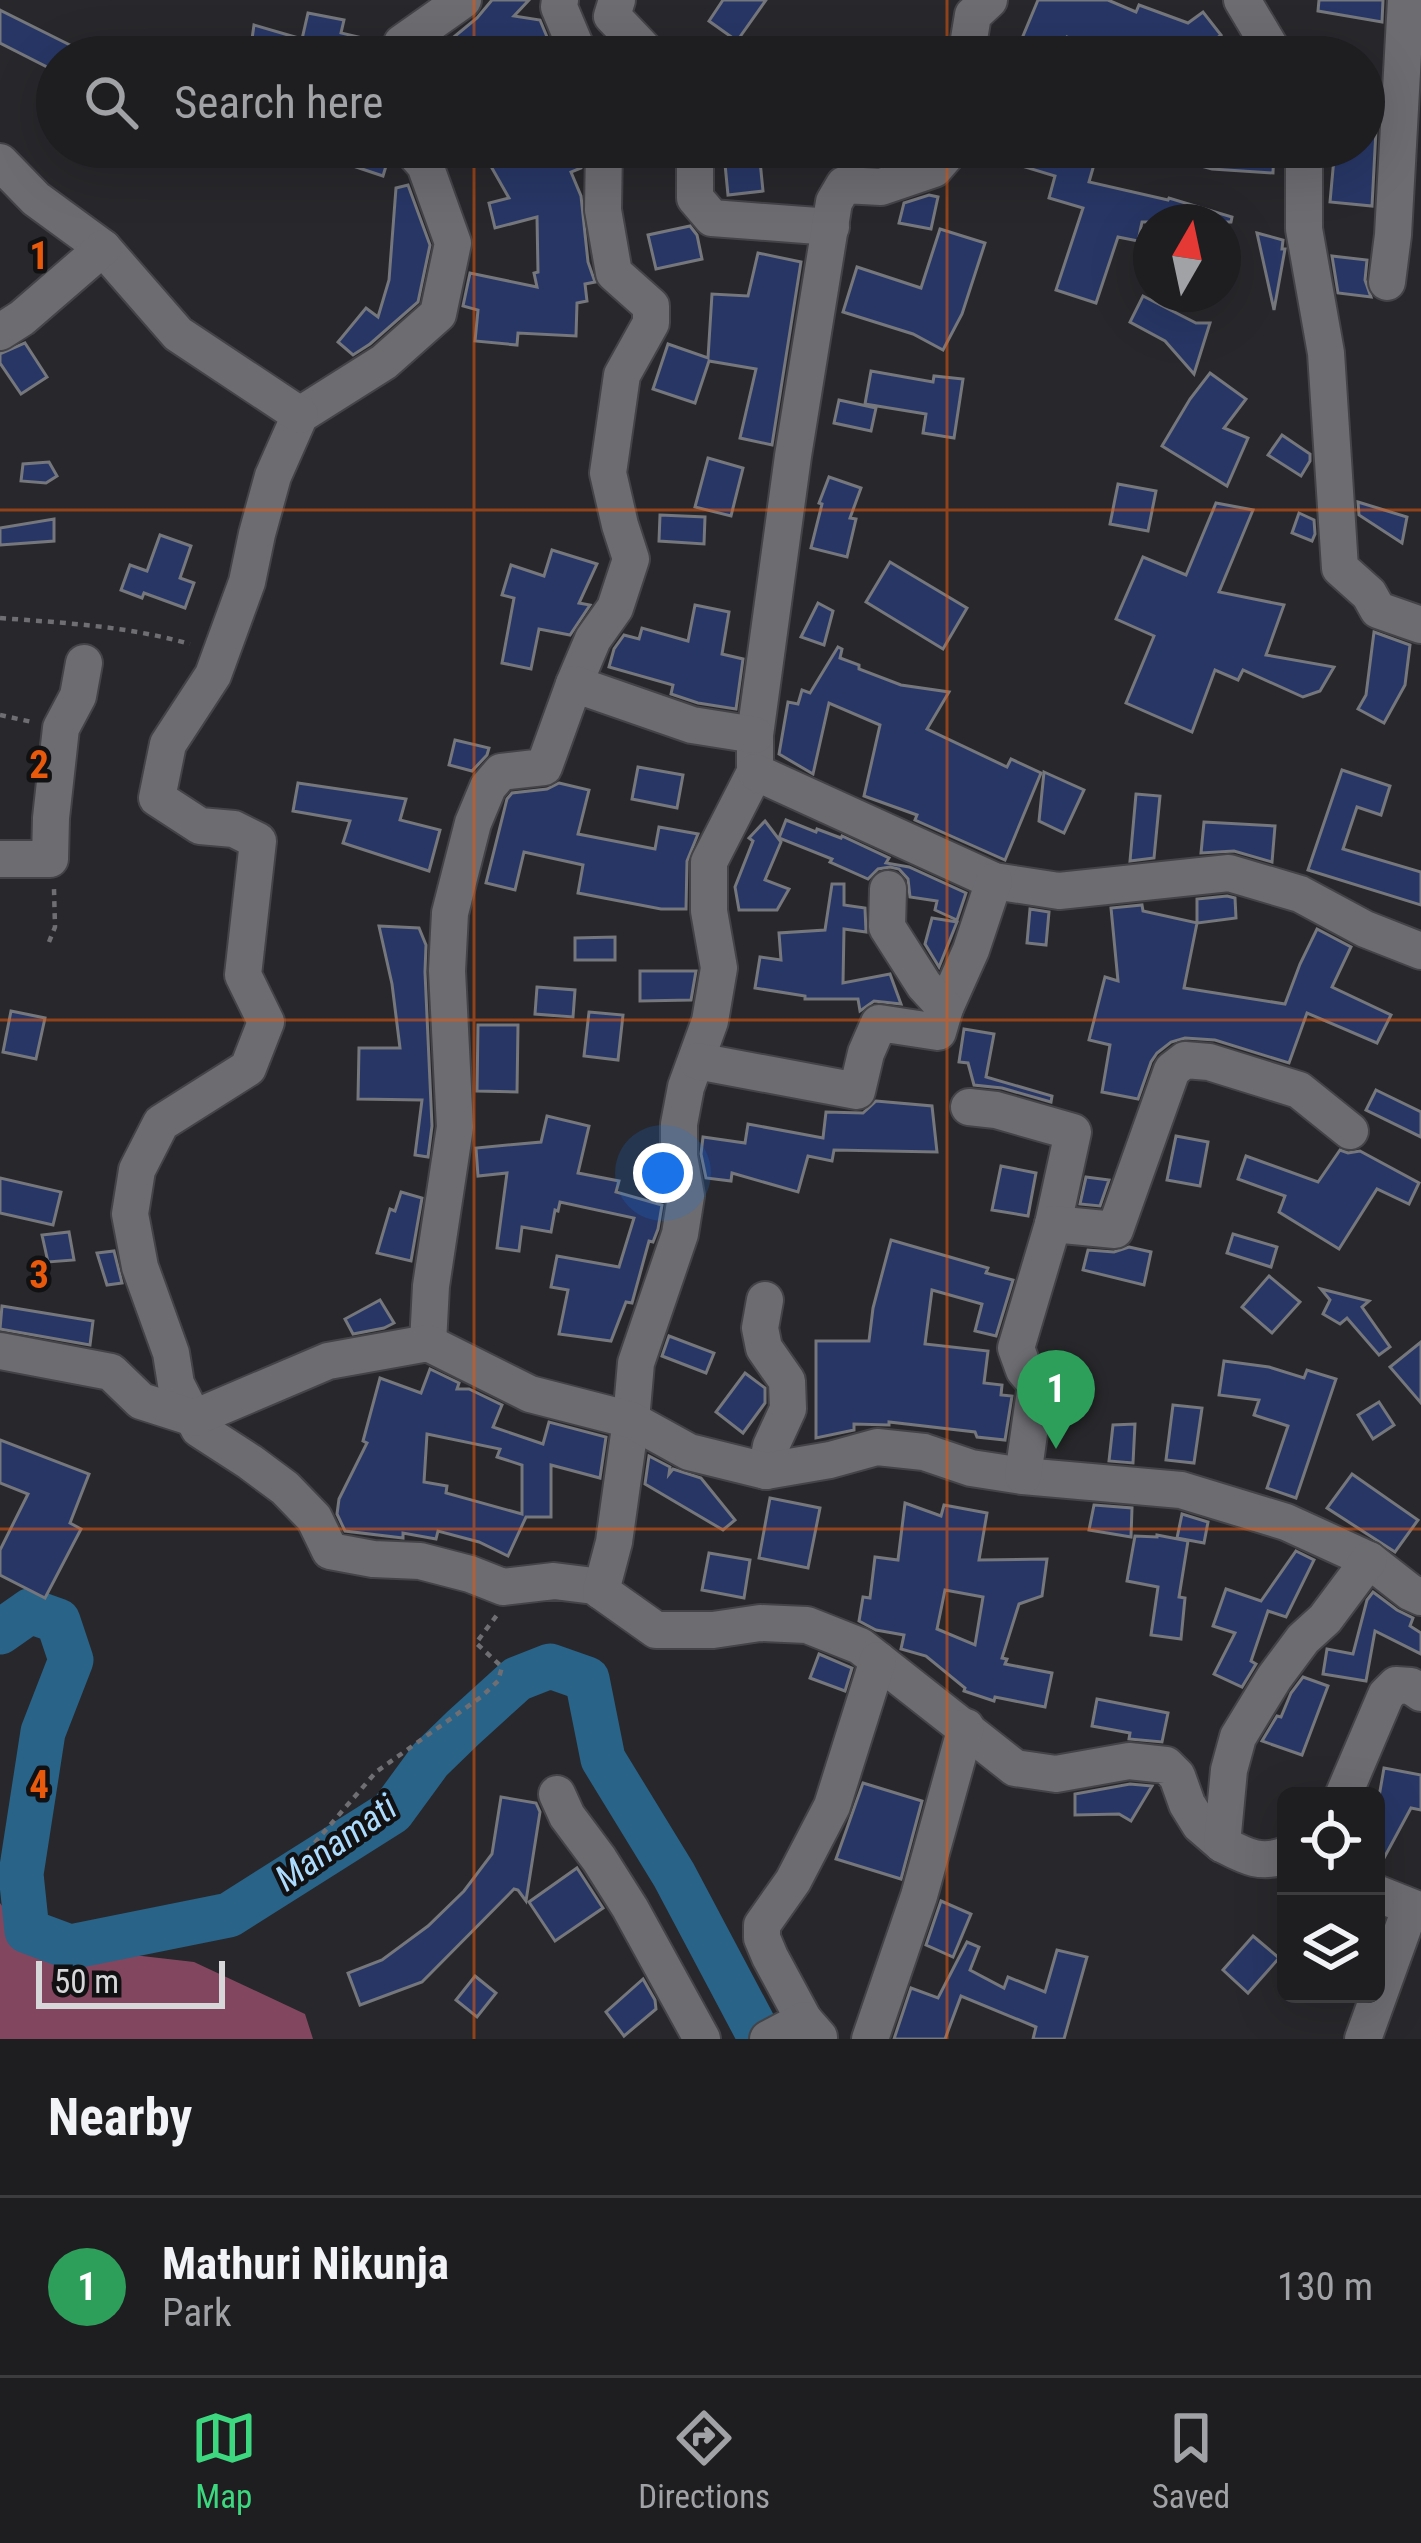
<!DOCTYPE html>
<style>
:root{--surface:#1e1d20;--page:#2b2a2d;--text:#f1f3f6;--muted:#a1a2a5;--line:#3c3b3e;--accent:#3cd77e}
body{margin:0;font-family:"Roboto Condensed",sans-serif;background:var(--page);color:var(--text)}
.controls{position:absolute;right:36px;bottom:36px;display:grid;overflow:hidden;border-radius:18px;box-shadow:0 12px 48px #0002}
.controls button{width:108px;height:108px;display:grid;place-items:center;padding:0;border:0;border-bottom:3px solid var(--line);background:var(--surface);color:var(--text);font:60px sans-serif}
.compass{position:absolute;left:1133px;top:204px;width:108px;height:108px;border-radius:50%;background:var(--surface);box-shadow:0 12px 48px #0002;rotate:9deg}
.scale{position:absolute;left:36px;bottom:30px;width:189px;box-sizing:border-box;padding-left:12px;border:6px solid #d7d6d9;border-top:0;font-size:33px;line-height:42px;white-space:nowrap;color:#d7d6d9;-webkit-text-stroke:9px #111012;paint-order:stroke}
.you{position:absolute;left:663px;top:1173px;width:42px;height:42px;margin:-30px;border:9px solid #fff;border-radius:50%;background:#1a73e8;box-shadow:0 0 0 18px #1a73e833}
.badge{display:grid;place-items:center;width:78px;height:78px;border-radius:50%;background:var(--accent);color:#fff;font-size:39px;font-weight:700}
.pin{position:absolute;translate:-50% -99px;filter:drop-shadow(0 3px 6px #0008)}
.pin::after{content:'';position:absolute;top:63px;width:42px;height:36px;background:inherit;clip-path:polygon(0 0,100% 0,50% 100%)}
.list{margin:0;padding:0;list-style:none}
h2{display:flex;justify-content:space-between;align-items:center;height:156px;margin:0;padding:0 48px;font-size:51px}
h2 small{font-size:39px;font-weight:400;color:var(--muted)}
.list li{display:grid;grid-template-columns:78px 1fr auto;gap:36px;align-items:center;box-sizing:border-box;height:180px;padding:0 48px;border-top:3px solid var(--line)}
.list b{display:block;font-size:45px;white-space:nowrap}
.list p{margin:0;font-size:39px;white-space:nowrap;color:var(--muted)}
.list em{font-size:39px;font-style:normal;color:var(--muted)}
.icon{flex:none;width:66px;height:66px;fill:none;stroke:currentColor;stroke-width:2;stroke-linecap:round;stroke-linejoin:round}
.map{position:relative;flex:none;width:1421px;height:2039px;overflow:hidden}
.search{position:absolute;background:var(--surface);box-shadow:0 12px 48px #0002;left:36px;right:36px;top:36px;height:132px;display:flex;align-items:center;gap:30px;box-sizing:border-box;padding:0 42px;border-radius:66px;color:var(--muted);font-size:45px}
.sheet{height:336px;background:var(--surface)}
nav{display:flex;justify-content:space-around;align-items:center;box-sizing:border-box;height:168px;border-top:3px solid var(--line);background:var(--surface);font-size:33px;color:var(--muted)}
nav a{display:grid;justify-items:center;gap:6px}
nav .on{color:var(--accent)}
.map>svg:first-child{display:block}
.forest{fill:#82475e}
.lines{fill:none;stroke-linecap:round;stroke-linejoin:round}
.river{stroke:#296388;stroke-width:45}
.building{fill:#273665;stroke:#75777c;stroke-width:3;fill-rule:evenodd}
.minor-casing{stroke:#444347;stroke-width:40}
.path{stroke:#6f6e72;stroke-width:4.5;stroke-dasharray:6 6;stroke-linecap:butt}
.minor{stroke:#6d6c71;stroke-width:36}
.grid{fill:none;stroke:#e8590c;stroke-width:3;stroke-opacity:0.55}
.labels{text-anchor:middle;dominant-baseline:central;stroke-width:9;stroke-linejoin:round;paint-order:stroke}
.water-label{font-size:36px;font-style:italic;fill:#acdbfe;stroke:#111012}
.grid-label{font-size:39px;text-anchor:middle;font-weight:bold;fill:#e8590c;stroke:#111012;stroke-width:9;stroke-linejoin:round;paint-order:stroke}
</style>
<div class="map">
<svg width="1421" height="2039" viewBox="0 0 1421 2039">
<rect width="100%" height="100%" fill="#28272b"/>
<!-- forest -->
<polygon class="forest" points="0,1903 29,1943 194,1962 305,2014 313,2039 0,2039"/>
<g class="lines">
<!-- river -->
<polyline class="river" points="0,1632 30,1611 58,1621 71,1660 43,1732 21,1874 27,1931 70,1947 229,1915 392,1812 430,1760 463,1728 517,1679 550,1666 587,1679 603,1759 674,1875 761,2039"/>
</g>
<!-- building -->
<g class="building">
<polygon points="492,0 529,0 514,16 540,20 552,49 539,57 464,57 449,41 477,18"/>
<polygon points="723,0 766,0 737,41 709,21"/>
<polygon points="1038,0 1108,0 1136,12 1139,5 1188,23 1203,12 1221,35 1193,57 1113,57 1067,37 1059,57 1040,57 1018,48"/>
<polygon points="1319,0 1383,0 1382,22 1318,11"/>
<polygon points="0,10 94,57 57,57 57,72 0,43"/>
<polygon points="308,13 344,20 341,33 379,42 377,57 263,57 250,53 254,25 302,39"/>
<polygon points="1364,90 1378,92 1372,206 1330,202 1335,147 1364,147"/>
<polygon points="362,147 387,147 389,156 383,176 356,167"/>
<polygon points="480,147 581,147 581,168 571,172 581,196 588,262 595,282 585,284 587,301 577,303 576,336 518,333 517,345 475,341 478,310 463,306 470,273 537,287 534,273 538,272 537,217 495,228 489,203 509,198"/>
<polygon points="976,147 1099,147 1089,182 1168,200 1169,198 1232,217 1231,222 1142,222 1138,241 1118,237 1096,303 1056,290 1083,208 1049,198 1055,176 975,152"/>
<polygon points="1154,147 1274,147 1273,173 1212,169 1153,153"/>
<polygon points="760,161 763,191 728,195 725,164"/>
<polygon points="408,185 430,245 418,302 370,344 353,355 338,342 366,308 378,317 389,280 396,188"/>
<polygon points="929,195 938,197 931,229 899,223 904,203"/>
<polygon points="690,226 697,235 702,259 656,269 648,235"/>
<polygon points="940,229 985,243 962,314 943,350 913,334 843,312 857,267 921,288"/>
<polygon points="1257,233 1283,240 1282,249 1285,249 1274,310"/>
<polygon points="758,253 801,262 772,445 740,438 756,369 709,361 695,403 653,389 668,344 708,358 712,294 748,296"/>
<polygon points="1332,256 1367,260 1365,280 1371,297 1338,293"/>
<polygon points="1143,296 1196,323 1210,323 1194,374 1165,341 1130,322"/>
<polygon points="25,343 47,377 21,394 0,363 0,354"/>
<polygon points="871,371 933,382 934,376 963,379 954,438 923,433 926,414 865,404"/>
<polygon points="1210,373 1246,399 1224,428 1248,438 1227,486 1162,446 1190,399"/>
<polygon points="839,400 876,408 871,431 834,423"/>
<polygon points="1282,435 1310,454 1310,461 1301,476 1268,455"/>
<polygon points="708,458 743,468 731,516 695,507"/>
<polygon points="49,462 57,476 46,483 21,481 23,464"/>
<polygon points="829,477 861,488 850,518 856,519 847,557 811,548 822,504 819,503"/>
<polygon points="1118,484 1156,491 1148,531 1110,524"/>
<polygon points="1358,502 1407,517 1402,543 1359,515"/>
<polygon points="1216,503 1253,510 1219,592 1284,605 1266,655 1334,667 1320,691 1303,697 1243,670 1238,680 1215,670 1192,732 1126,703 1154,636 1116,619 1143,557 1186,575"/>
<polygon points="1299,513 1314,520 1315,534 1312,541 1292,533"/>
<polygon points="660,515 705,517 704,544 659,541"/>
<polygon points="54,519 54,541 0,545 0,528"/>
<polygon points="160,535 191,546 180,578 194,583 185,608 144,593 142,598 121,590 130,565 147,571"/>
<polygon points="552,550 597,564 579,603 590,605 570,635 539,629 531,669 502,663 514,598 502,595 511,565 544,576"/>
<polygon points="890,562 967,608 943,649 866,602"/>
<polygon points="818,603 833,611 824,645 801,637"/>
<polygon points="695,605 729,612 722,654 743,659 736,709 698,703 671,694 673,685 609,667 614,649 624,635 639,639 642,628 688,641"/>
<polygon points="1374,632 1410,645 1405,685 1384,723 1358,709 1366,695"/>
<polygon points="838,647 842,649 840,658 859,665 859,669 901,685 949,692 927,729 1007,767 1011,759 1041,773 1005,860 915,820 917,815 864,796 880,725 829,703 813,774 779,754 788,702 798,704 802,690 810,693"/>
<polygon points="455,740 489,748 487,755 472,771 449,765"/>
<polygon points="638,767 683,775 677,808 632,799"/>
<polygon points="1342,770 1390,786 1381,815 1357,807 1343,849 1421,872 1421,905 1308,870"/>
<polygon points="1044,772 1084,790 1064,833 1039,821"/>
<polygon points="298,783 406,799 400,820 440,830 429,871 343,843 350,821 293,811"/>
<polygon points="559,783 589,790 578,834 655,849 659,827 698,834 687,861 686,909 661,909 578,893 583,865 524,852 515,890 486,883 507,799 512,793 547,789"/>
<polygon points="1136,794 1160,796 1154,858 1130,861"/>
<polygon points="786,820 816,832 817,829 841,838 842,836 889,858 886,863 909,867 966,893 957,920 935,910 937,901 910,897 908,879 899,869 890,867 878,869 868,879 830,862 832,859 779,838"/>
<polygon points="765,821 781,842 765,880 789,889 777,910 739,910 735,887 753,841 749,838"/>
<polygon points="1204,822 1275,826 1272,862 1234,851 1201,853"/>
<polygon points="832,884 844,884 844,905 865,908 866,932 844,929 843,983 890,974 901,1004 874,1001 860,1011 858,999 805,999 805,996 755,988 760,957 781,960 779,933 825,930"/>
<polygon points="1227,896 1235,898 1236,918 1197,923 1184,988 1285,1004 1300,964 1317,929 1351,947 1332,987 1391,1015 1377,1043 1307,1013 1289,1063 1215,1040 1185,1038 1171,1042 1157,1053 1151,1062 1138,1099 1102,1092 1110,1045 1089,1040 1105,977 1118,981 1111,908 1142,905 1143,911 1197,923 1197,899"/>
<polygon points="1030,909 1049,912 1046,945 1027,943"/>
<polygon points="932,918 957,922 939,967 925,944"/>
<polygon points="379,926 419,928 426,945 425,972 432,1126 428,1157 415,1155 422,1100 358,1099 359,1048 400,1048 392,984"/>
<polygon points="615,937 615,960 575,960 575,938"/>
<polygon points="640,971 696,971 691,1000 640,1001"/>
<polygon points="537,987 575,990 573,1017 535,1014"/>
<polygon points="11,1011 45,1018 36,1059 3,1052"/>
<polygon points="589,1012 623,1015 618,1060 584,1056"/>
<polygon points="478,1025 518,1025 517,1092 477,1091"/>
<polygon points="964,1029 994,1034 986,1077 1052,1096 1051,1102 1002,1088 974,1085 968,1063 959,1062"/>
<polygon points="1376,1090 1421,1112 1421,1137 1366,1110"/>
<polygon points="876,1101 932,1106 937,1152 834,1150 832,1161 808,1156 798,1192 732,1173 731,1181 706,1178 701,1154 703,1137 745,1143 748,1124 823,1138 826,1112 863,1113"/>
<polygon points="547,1116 589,1126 578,1173 619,1181 616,1192 662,1205 658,1229 653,1242 649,1241 632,1303 626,1302 611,1341 559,1334 568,1290 551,1287 557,1256 619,1267 634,1218 560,1202 558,1211 555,1210 551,1232 522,1227 519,1251 497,1248 507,1173 478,1176 476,1148 541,1142"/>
<polygon points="1176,1136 1208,1142 1200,1186 1167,1180"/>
<polygon points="1340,1150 1348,1153 1360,1151 1419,1183 1409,1204 1377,1189 1339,1249 1279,1212 1285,1196 1238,1179 1246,1156 1318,1182"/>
<polygon points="1001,1166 1036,1173 1028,1216 992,1210"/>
<polygon points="1086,1177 1109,1180 1100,1206 1080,1204"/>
<polygon points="0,1178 61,1192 53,1225 0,1213"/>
<polygon points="401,1192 422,1198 411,1261 377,1253 390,1209 395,1211"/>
<polygon points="69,1232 74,1260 48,1262 42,1235"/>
<polygon points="1233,1234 1277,1247 1271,1267 1227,1253"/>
<polygon points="891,1240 988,1268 986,1273 1013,1280 996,1336 975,1331 982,1304 932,1290 925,1344 988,1351 984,1383 1002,1385 1001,1395 1012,1396 1005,1440 977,1437 975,1432 889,1422 889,1425 854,1424 854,1430 816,1438 816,1341 869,1341 873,1308"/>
<polygon points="1129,1247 1151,1252 1144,1285 1083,1270 1088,1250 1114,1252"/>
<polygon points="114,1251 122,1283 107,1285 97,1253"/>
<polygon points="1269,1276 1300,1302 1272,1333 1242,1307"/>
<polygon points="1321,1289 1369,1301 1362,1307 1390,1347 1379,1355 1347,1318 1340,1324 1323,1314 1330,1300"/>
<polygon points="380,1300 394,1323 384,1328 353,1334 345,1319"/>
<polygon points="2,1306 93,1321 90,1345 0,1329"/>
<polygon points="669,1336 714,1353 706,1373 662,1356"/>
<polygon points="1421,1342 1421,1403 1390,1367"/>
<polygon points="1224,1361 1269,1367 1304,1378 1307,1370 1336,1379 1296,1498 1267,1488 1288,1426 1254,1415 1259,1400 1219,1395"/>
<path d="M 430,1369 L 459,1383 L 457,1389 L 469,1389 L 502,1405 L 493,1427 L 543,1444 L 549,1422 L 606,1437 L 600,1478 L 551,1465 L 551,1517 L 526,1517 L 508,1556 L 479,1542 L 438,1531 L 436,1539 L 403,1533 L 403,1538 L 345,1531 L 337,1514 L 339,1499 L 367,1443 L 363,1441 L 380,1378 L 421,1393 ZM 427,1434 L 500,1449 L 497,1457 L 522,1465 L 522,1514 L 446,1493 L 447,1486 L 424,1482 Z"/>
<polygon points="745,1373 765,1388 765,1403 743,1433 716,1412"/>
<polygon points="1379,1402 1394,1425 1373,1439 1358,1415"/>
<polygon points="1173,1405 1202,1408 1194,1463 1166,1460"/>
<polygon points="1135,1424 1133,1463 1109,1461 1113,1425"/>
<polygon points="0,1440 89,1474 70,1523 81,1529 45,1598 0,1575 0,1550 28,1494 0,1483"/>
<polygon points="649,1456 670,1467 669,1474 673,1469 701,1478 735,1520 723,1530 645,1484"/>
<polygon points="1352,1474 1418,1520 1395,1552 1327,1508"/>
<polygon points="770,1498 820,1508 808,1568 759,1558"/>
<path d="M 905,1503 L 941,1516 L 944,1505 L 987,1513 L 979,1560 L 1047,1559 L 1042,1596 L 1019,1604 L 1002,1658 L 1007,1659 L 1005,1664 L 1052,1673 L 1045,1707 L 995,1697 L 994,1701 L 964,1691 L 965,1688 L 926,1656 L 901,1649 L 904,1635 L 876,1630 L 859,1621 L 863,1597 L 870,1598 L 875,1557 L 898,1560 ZM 945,1590 L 983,1597 L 975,1645 L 937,1629 Z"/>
<polygon points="1094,1505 1132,1508 1131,1537 1089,1530"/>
<polygon points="1182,1514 1208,1522 1204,1543 1177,1538"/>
<polygon points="1157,1535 1188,1541 1179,1597 1185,1598 1181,1639 1151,1635 1158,1587 1127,1581 1135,1536 1157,1537"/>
<polygon points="1296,1551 1314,1560 1286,1617 1268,1611 1251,1661 1256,1664 1242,1687 1214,1674 1235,1633 1213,1626 1226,1589 1261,1601"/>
<polygon points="709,1553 750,1560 744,1598 702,1590"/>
<polygon points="1373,1592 1397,1610 1413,1618 1410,1626 1421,1633 1421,1654 1375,1631 1366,1681 1323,1674 1327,1649 1353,1654 1367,1600"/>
<polygon points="819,1654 852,1668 845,1691 810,1678"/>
<polygon points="1303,1677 1328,1686 1302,1755 1262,1741 1277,1716 1281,1717 1291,1693"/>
<polygon points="1097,1699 1168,1713 1162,1742 1129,1739 1130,1733 1092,1726"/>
<polygon points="1384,1768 1421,1775 1421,1810 1411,1808 1377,1871 1376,1814"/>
<polygon points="863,1783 922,1801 901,1879 836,1859"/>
<polygon points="1130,1784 1152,1786 1131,1821 1119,1814 1075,1815 1075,1794"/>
<polygon points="501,1797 536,1803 540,1812 526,1901 518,1890 514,1889 422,1982 360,2005 348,1973 382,1960 428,1926 464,1891 492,1854"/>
<polygon points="577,1868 603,1908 555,1941 529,1902"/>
<polygon points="941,1901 971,1914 953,1957 926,1945"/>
<polygon points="1253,1936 1279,1958 1248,1993 1223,1970"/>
<polygon points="967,1942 979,1947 970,1970 1004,1988 1008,1977 1045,1992 1057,1950 1087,1957 1064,2039 1033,2039 1036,2027 961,1996 945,2039 894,2039 911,1988 938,1998"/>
<polygon points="475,1976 496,1993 477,2017 456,2000"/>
<polygon points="643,1979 655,2000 656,2009 624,2036 606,2012"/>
</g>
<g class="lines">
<defs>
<g id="minor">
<polyline points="560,0 559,7 580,57"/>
<polyline points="617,0 612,16 651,57"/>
<polyline points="1242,0 1276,57"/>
<polyline points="399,57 402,43 463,0"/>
<polyline points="966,57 973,15 989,0"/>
<polyline points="409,147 425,165 453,243 438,314 384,362 300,415 273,476 257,534 247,582 213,675 168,744 157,798 200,826 234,829 258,841 243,975 266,1022 248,1068 161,1123 137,1170 130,1214 140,1267 171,1353 176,1384 199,1429 250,1462 285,1488 314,1518 330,1551 373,1559 420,1561 470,1574 503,1587 554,1581 594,1586 601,1591"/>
<polyline points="691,147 695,160 695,198 712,218 831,227"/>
<polyline points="953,147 934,169 881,187 844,185 834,202 793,456 755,735 755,772 709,862 709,911 719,968 710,1021 686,1087 679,1124 679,1156 686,1196 680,1234 636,1363 631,1420 614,1542 601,1591 656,1630 713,1630 760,1623 807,1625 860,1646 1015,1768 1056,1774 1129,1761 1166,1765 1177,1776 1187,1804 1200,1825 1222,1844"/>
<polyline points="1304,147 1304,229 1326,353 1340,568 1369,594 1378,610 1421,625"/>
<polyline points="0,162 36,199 103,248 178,334 300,415"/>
<polyline points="1387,282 1393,235 1406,0"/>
<polyline points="0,332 22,318 103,248"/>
<polyline points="574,684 593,639 615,608 631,559 620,525 608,473 622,375 651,323 651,306 614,273 603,210 604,147"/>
<polyline points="755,772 994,881 1059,891 1229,873 1300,894 1365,929 1421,951"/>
<polyline points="0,859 50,859 51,818 61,728 78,696 84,663"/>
<polyline points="945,1008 971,950 994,881"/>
<polyline points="697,1061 857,1091 866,1053 879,1023 938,1032 945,1008 924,985 887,927 888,889"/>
<polyline points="969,1107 996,1110 1073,1132 1053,1224"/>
<polyline points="765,1300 760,1328 764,1348 787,1381 788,1409 771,1446 766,1471"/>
<polyline points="428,1343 431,1286 455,1127 447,971 450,913 473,823 488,787 501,772 544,767 574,684 692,725 755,735"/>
<polyline points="0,1351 111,1372 141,1401 194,1418 328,1361 428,1343 530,1394 631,1420 689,1452 766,1471 830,1460 877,1447 924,1452 971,1468 1023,1476 1181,1490 1286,1522 1369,1560 1410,1592 1421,1597"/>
<polyline points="1023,1476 1036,1384 1024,1370 1016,1348 1053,1224 1115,1230 1172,1070 1185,1060 1209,1062 1299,1090 1350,1131"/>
<polyline points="557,1794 567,1816 599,1859 630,1908 702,2039"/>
<polyline points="1343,1796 1386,1695 1396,1685 1411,1686 1421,1693"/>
<path d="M 1286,1855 C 1260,1865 1245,1856 1222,1844 L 1229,1770 L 1238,1737 L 1274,1678 L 1303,1639 L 1325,1619 L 1369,1560"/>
<polyline points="1376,1893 1421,1911"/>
<polyline points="804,2020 770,1957 762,1938 762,1925 793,1881 832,1806 878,1660"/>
<polyline points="768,2039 804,2020 819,2037"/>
<polyline points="870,2039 919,1896 966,1727"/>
<polyline points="1363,2039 1410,1909"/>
</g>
</defs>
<!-- minor casing -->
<use href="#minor" class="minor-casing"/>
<!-- path -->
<g class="path">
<path d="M 0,618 C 65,623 127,626 190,644"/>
<polyline points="0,715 32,722"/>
<polyline points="49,942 55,927 54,889"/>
<polyline points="299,1861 376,1772 481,1697 498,1681 502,1667 476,1643 497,1615"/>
</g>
<!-- minor -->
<use href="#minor" class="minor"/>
</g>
<!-- grid -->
<path class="grid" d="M 474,0 L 474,57M 947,0 L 947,57M 474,147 L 474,2039M 947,147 L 947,2039M 0,510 L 1421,510M 0,1020 L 1421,1020M 0,1529 L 1421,1529"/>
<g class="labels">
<!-- water labels -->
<g class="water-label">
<text transform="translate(336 1843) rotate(-35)">Manamati</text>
</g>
</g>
<g class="grid-label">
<text x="39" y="269">1</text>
<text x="39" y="778">2</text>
<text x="39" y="1288">3</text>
<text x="39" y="1798">4</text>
</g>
</svg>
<div class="controls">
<button><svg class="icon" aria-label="locate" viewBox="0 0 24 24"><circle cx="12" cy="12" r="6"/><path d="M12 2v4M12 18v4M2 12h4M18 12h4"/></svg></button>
<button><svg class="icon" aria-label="layers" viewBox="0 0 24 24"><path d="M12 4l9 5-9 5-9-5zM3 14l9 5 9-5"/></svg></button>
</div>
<svg class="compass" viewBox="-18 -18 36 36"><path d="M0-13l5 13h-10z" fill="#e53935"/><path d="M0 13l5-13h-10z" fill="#a1a2a5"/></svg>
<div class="scale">50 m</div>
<div class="you"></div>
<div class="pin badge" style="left:1056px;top:1449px;background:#2e9e5b">1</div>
<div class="search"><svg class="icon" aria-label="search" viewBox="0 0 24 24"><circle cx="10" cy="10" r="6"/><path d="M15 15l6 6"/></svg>Search here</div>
</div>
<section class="sheet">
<h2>Nearby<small></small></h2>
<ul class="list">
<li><span class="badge" style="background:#2e9e5b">1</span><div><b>Mathuri Nikunja</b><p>Park</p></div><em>130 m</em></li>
</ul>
</section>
<nav>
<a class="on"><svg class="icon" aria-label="map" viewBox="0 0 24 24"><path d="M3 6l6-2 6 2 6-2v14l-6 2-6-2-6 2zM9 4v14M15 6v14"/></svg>Map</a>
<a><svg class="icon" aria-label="directions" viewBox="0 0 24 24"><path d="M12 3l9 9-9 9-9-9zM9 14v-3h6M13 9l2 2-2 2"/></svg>Directions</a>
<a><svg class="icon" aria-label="saved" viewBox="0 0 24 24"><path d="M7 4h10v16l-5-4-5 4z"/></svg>Saved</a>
</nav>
